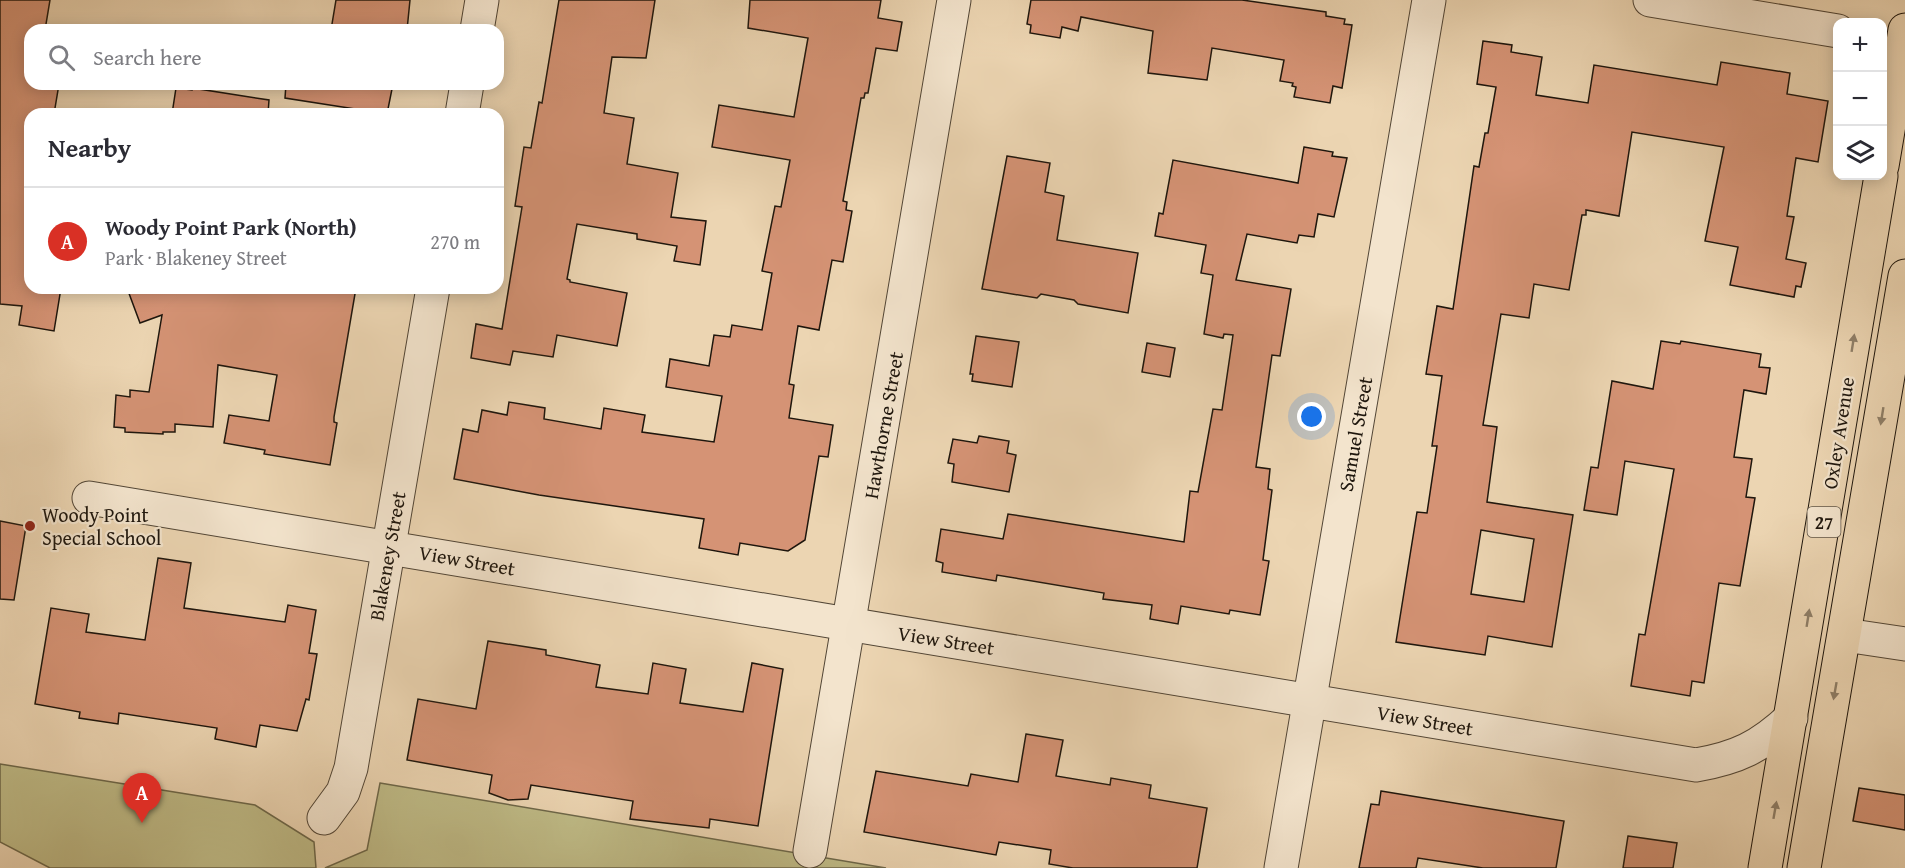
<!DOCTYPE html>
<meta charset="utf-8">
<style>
:root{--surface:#fff;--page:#f7f7f7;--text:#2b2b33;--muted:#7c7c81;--line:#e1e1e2;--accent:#d93025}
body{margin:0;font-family:"Gentium Book Plus",serif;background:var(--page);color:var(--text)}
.controls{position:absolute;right:18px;top:18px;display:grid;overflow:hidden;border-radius:12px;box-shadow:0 3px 15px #0003}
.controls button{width:54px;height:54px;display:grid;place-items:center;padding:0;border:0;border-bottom:2px solid var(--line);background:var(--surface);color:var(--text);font:30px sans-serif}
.you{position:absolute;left:1312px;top:417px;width:21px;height:21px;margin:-15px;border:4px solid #fff;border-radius:50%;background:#1a73e8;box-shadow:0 0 0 9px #1a73e833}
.badge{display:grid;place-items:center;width:39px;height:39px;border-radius:50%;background:var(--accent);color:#fff;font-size:20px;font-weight:700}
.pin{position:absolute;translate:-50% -50px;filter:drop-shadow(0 2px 3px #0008)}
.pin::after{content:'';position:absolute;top:32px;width:21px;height:18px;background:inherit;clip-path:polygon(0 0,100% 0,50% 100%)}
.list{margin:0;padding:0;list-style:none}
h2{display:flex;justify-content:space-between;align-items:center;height:78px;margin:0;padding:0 24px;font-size:26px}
h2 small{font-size:20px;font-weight:400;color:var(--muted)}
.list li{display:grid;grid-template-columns:39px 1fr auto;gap:18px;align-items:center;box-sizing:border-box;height:108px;padding:0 24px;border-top:2px solid var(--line)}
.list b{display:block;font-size:22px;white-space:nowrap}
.list p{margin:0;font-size:20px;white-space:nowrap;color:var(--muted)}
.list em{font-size:20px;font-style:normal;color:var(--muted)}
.icon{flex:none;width:33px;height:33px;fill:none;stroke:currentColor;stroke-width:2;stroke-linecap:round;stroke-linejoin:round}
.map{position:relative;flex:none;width:1905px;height:868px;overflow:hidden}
.search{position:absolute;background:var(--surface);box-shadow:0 3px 15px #0003;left:24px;top:24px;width:480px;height:66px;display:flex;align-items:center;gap:15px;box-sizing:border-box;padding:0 21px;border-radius:18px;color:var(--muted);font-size:22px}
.panel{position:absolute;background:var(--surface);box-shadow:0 3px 15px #0003;left:24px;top:108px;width:480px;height:186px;border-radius:18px}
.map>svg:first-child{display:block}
.green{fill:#bfbb87;stroke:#6e684a;stroke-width:1.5}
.building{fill:#d59375;stroke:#1e160d;stroke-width:1.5;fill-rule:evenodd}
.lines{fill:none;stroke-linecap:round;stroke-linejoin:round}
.minor-casing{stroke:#524636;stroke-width:35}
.primary-casing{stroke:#1e160d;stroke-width:35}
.minor{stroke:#f3e4cd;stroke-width:33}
.primary{stroke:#ecd5b2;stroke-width:33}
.oneway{fill:#8f7f68}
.poi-dot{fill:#8f2418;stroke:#f3e4cd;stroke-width:2}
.labels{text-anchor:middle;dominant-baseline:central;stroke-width:4.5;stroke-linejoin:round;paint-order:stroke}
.shield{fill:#f3e4cd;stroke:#5e5447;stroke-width:1.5}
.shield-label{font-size:18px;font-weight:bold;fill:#1e160d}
.street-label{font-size:20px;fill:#1e160d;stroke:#f3e4cd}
.poi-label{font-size:20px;fill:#1e160d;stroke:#f3e4cd;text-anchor:start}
</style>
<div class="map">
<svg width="1905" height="868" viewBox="0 0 1905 868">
<rect width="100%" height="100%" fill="#ecd5b2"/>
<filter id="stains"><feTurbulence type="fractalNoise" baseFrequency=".00333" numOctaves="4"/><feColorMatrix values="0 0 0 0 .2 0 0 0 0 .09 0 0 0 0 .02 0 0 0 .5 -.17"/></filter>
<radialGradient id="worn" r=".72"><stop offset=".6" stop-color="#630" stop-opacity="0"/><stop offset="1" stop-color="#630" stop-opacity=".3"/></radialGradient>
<!-- green -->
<g class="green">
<polygon points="0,764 255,805 314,842 316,868 50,868 0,842"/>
<polygon points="380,783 886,868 325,868 367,850"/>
</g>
<!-- building -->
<g class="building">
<polygon points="0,0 50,0 45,30 30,30 30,84 59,84 54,114 30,114 30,288 61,288 54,331 19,325 22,306 0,304"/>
<polygon points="336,0 410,0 407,30 331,30"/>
<polygon points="559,0 655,0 646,58 612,57 604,113 634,118 627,164 678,173 671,217 706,221 700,265 674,261 677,246 637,239 637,234 577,224 567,279 570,280 570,282 627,293 617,346 557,335 553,357 513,351 510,365 471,358 476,324 502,329 522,207 515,206 524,147 531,148 539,102 542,103"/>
<polygon points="750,0 881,0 878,18 902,22 897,51 876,48 868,93 865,93 864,98 861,98 843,201 847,202 846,210 852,211 843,262 832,260 819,330 798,326 789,384 794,385 789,418 833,425 828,457 819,456 805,540 788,551 740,543 738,555 699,548 704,519 539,495 454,479 463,429 478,432 482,410 507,415 509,402 545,408 544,419 601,429 604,408 645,415 642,432 714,442 722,396 666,387 670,359 709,366 714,335 730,337 732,325 762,330 772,273 762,271 775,206 781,207 790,160 712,147 719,105 794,117 808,38 748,28"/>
<polygon points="1031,0 1242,0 1326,12 1326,16 1345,19 1344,24 1352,25 1342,88 1333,86 1330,103 1294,97 1296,87 1292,86 1293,83 1280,81 1284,60 1212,48 1207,80 1148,73 1153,31 1081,17 1078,31 1062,27 1060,38 1030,33 1031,25 1027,24"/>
<path d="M 1483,41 L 1512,45 L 1511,52 L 1542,57 L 1536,95 L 1588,103 L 1594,65 L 1717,85 L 1721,62 L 1790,73 L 1787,94 L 1828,101 L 1818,162 L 1796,158 L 1787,216 L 1794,217 L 1786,259 L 1806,263 L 1801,287 L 1796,286 L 1794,297 L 1730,285 L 1738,247 L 1705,241 L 1724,147 L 1632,132 L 1619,216 L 1586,210 L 1586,215 L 1582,215 L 1569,290 L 1534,284 L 1529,318 L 1501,314 L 1483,425 L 1497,427 L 1487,502 L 1573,515 L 1552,647 L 1488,636 L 1485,655 L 1396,642 L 1417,512 L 1427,513 L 1437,446 L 1432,446 L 1442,376 L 1426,374 L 1437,306 L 1453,309 L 1474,166 L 1479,167 L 1485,133 L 1488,133 L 1496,87 L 1477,84 ZM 1481,530 L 1534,539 L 1524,602 L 1471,594 Z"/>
<polygon points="286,84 393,84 387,114 285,98"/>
<polygon points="176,88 192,90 192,88 269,100 268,114 172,114"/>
<polygon points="1304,147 1333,152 1332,156 1347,158 1334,217 1318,214 1314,237 1299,235 1297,243 1247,234 1236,280 1291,289 1280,356 1272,355 1256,467 1270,469 1268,489 1272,490 1263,560 1269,561 1260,615 1230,610 1229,614 1181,606 1178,624 1150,619 1152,605 1103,599 1104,593 997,575 996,581 942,572 943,563 936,561 941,529 1003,539 1008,514 1184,542 1190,491 1198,492 1213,409 1222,410 1233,335 1224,334 1223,338 1204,334 1213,275 1201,273 1206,245 1155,236 1159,213 1163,214 1173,160 1298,183"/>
<polygon points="1007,156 1050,163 1045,192 1064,196 1057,240 1138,253 1128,313 1078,304 1074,300 1041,294 1037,298 982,289"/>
<polygon points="127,288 356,288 334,417 334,422 337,423 330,465 264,454 265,450 224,443 229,415 269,421 277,375 218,365 213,427 175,424 175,432 163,432 163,434 125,432 125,428 114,427 116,395 130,397 130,390 149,392 162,315 140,323"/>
<polygon points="976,336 1019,342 1012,387 972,381 973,374 970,374"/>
<polygon points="1661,341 1680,344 1681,341 1761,354 1759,367 1770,368 1766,394 1744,390 1734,457 1752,459 1746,497 1755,498 1740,586 1719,583 1704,683 1692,681 1690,696 1631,686 1639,634 1645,635 1674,469 1625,461 1617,515 1584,510 1591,467 1598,468 1612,381 1653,389"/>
<polygon points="1147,343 1175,348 1170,377 1142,372"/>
<polygon points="979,436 1009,441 1007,453 1016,455 1009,492 952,482 954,464 948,463 953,439 977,443"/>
<polygon points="0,521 26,526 14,600 0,599"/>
<polygon points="158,558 191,563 184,608 285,622 288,605 316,610 309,653 317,654 309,700 306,699 297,731 260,725 256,747 215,739 217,728 119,713 118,724 79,718 80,712 35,704 51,608 89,614 86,632 145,640"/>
<polygon points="488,641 546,650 546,655 600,665 596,687 648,694 653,663 686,669 680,703 743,712 752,663 783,669 758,826 710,819 709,828 630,819 633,801 531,785 528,799 508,800 489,793 492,775 407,760 418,699 476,709"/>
<polygon points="1026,734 1063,740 1056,776 1110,785 1111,778 1151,785 1149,798 1207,808 1197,868 1073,868 1049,864 1051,850 999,842 996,855 864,832 876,771 968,786 971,774 1018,782"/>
<polygon points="1859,788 1905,795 1905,830 1853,821"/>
<polygon points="1381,791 1564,821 1556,868 1483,868 1418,858 1416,868 1359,868 1371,804 1379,805"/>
<polygon points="1628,836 1677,843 1673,868 1623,868"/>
</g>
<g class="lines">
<defs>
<g id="minor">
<polyline points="1650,0 1838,31"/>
<polyline points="477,30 482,0"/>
<polyline points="462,114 467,84"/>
<path d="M 89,498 L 1696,765 C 1737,758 1760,747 1791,718"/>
<polyline points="1845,635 1905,644"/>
<polyline points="324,818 343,792 351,768 433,288"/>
<polyline points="810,851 954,0"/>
<polyline points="1281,868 1429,0"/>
</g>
<g id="primary">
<polyline points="1882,166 1905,30"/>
<polyline points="1765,868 1881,176"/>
<polyline points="1804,868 1905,276"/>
</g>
</defs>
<!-- minor casing -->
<use href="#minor" class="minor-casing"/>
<!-- primary casing -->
<use href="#primary" class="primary-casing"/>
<!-- minor -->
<use href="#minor" class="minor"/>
<!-- primary -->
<use href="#primary" class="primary"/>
</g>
<!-- one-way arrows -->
<defs><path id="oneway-solid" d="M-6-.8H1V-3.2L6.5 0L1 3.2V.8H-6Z" transform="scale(1.5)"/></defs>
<g class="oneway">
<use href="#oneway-solid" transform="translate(1853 343) rotate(-81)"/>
<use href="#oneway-solid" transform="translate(1882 416) rotate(99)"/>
<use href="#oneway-solid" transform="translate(1808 618) rotate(-81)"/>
<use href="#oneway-solid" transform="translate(1835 691) rotate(100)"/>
<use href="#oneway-solid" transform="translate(1775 810) rotate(-80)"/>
</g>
<!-- markers -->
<circle class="poi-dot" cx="30" cy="526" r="6"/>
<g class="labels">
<!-- shield labels -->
<rect class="shield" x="1807.5" y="507" width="33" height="30" rx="4.5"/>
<g class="shield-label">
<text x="1824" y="522">27</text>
</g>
<!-- street labels -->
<g class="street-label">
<text transform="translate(883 425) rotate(-80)">Hawthorne Street</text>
<text transform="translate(1838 433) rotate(-81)">Oxley Avenue</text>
<text transform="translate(1355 434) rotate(-80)">Samuel Street</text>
<text transform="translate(387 556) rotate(-80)">Blakeney Street</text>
<text transform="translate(467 560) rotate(10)">View Street</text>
<text transform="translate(946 640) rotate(9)">View Street</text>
<text transform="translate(1425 720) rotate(10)">View Street</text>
</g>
<!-- poi labels -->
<g class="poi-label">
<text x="42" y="514">Woody Point<tspan x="42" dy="23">Special School</tspan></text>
</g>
</g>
<rect width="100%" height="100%" filter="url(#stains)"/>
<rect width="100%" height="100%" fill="url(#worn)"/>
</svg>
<div class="controls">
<button>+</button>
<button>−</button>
<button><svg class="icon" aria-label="layers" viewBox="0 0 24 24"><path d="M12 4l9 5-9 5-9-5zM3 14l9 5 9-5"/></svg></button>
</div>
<div class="you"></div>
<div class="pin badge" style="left:142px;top:823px">A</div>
<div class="search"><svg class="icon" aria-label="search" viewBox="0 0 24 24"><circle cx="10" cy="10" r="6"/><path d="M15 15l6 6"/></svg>Search here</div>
<section class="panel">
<h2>Nearby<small></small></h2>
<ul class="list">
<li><span class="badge">A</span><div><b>Woody Point Park (North)</b><p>Park · Blakeney Street</p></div><em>270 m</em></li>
</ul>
</section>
</div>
